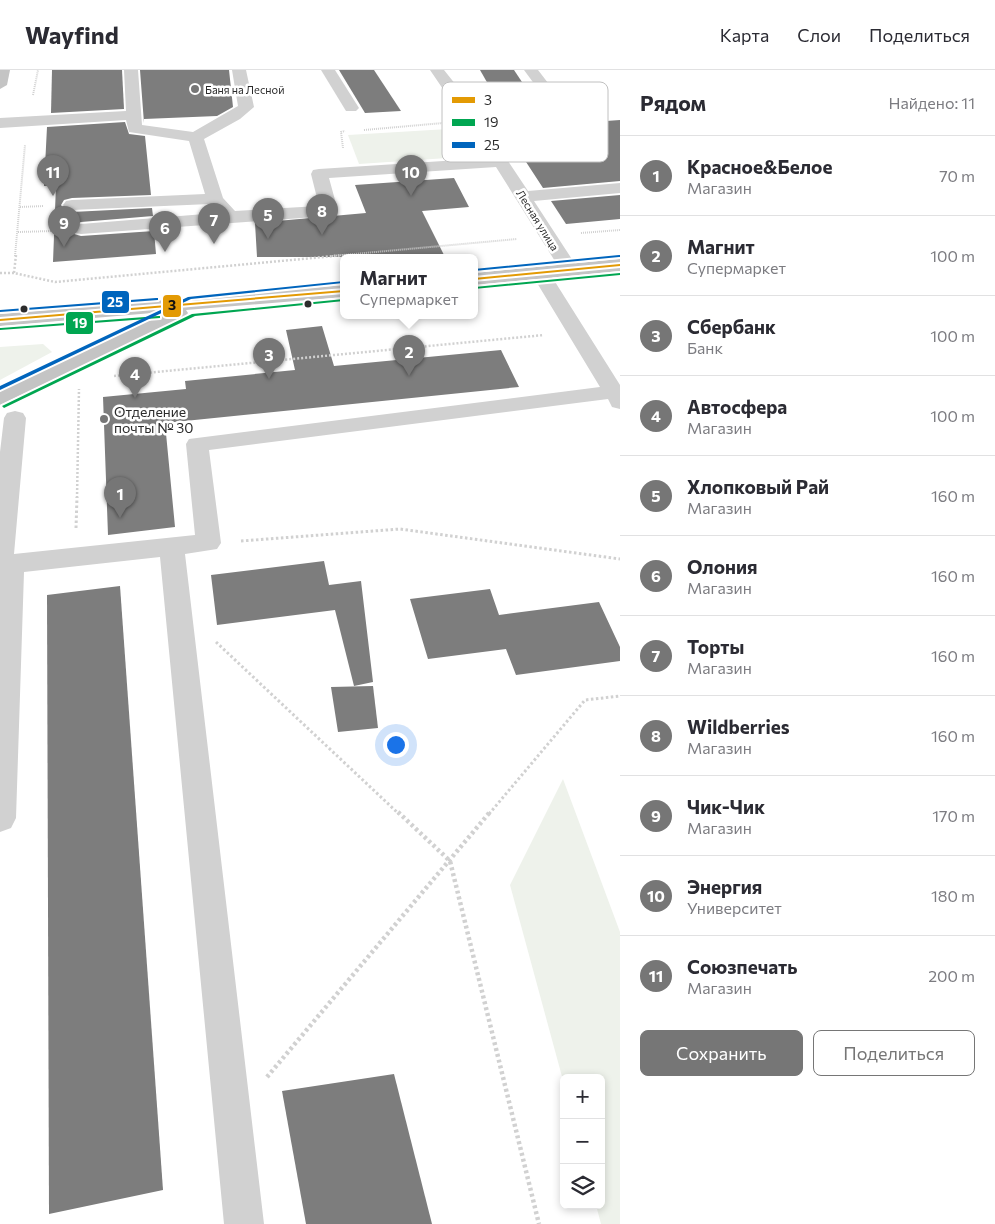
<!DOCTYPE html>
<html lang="ru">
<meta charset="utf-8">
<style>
:root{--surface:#fff;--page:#f2f2f3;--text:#2b2b33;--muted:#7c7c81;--line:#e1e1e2;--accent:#767676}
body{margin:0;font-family:Commissioner,sans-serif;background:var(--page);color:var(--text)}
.controls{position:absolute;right:15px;bottom:15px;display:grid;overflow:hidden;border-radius:8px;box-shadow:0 2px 8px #0003}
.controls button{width:45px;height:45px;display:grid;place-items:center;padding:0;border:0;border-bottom:1px solid var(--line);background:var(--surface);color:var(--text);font:25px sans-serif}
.you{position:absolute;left:395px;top:674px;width:18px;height:18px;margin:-12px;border:4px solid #fff;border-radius:50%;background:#1a73e8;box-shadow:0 0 0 8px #1a73e833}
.badge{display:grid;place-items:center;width:32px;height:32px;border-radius:50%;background:var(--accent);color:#fff;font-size:16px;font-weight:700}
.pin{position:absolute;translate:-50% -41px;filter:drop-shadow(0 1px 2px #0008)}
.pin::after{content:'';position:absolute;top:26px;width:18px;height:15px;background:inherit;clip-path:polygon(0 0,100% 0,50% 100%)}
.popup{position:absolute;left:340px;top:184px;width:138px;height:65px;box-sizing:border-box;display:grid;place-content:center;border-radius:8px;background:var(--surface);filter:drop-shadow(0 1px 4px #0005);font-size:16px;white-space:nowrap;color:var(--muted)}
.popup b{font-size:19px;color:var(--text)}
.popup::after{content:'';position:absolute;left:50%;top:100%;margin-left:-10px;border:10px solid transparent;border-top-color:var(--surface)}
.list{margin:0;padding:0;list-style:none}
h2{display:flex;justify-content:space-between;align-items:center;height:65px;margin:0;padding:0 20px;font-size:21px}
h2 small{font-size:16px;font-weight:400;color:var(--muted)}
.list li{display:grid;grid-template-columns:32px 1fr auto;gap:15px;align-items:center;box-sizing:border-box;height:80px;padding:0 20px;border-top:1px solid var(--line)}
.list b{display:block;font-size:19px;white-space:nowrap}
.list p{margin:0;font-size:16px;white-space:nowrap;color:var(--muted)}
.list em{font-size:16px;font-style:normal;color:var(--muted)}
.actions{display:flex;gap:10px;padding:15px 20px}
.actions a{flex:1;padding:11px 0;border:1px solid var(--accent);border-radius:8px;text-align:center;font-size:18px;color:var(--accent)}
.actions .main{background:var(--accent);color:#fff}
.icon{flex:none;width:28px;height:28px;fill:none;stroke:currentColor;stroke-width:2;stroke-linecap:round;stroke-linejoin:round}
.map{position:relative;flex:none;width:620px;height:1154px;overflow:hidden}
header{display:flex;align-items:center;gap:30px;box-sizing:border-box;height:70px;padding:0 25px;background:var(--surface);border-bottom:1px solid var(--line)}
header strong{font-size:24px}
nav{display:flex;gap:28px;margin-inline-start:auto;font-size:18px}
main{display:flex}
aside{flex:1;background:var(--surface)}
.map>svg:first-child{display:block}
.green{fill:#eef2eb}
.building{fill:#7d7d7d}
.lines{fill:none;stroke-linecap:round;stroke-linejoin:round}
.path-far3{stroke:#d1d1d1;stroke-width:2;stroke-dasharray:1 1;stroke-linecap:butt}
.path-far2{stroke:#d1d1d1;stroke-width:2.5;stroke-dasharray:2 2;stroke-linecap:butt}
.path-far1{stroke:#d1d1d1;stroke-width:3;stroke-dasharray:2.5 2.5;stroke-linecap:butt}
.path{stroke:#d1d1d1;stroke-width:4.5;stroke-dasharray:3 3;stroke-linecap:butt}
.minor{fill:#d1d1d1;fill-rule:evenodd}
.major{fill:#c4c4c4;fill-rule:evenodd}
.bus-1-casing{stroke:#fff;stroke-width:4}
.bus-2-casing{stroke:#fff;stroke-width:4}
.bus-3-casing{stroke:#fff;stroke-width:4}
.bus-1{fill:#e39a04;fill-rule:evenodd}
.bus-2{fill:#00a651;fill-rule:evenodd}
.bus-3{fill:#0065bd;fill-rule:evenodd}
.poi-dot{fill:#767676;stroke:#fff;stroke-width:2}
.bus-dot{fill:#2c2c2c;stroke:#fff;stroke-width:2}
.labels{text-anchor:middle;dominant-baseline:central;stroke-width:5;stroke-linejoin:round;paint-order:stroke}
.far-poi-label{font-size:11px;fill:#2c2c2c;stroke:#fff;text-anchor:start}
.far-street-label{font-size:11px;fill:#2c2c2c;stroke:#fff}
.poi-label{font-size:14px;fill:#2c2c2c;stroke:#fff;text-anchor:start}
.key{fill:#fff;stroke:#c0c0c0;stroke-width:1}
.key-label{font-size:14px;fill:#2c2c2c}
.line-badge{stroke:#fff;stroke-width:2}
.badge-label{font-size:14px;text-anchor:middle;font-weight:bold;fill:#fff}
.pale-badge-label{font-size:14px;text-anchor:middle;font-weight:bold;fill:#111}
</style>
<header>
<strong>Wayfind</strong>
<nav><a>Карта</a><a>Слои</a><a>Поделиться</a></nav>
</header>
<main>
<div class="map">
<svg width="620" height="1154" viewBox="0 0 620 1154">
<rect width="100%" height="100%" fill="#fff"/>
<!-- green -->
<g class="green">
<polygon points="448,59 462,87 359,94 348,65"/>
<polygon points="43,274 52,282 0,310 0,277"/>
<polygon points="563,709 620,862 620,1154 601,1154 596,1135 601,1135 601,1008 564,1008 564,1014 510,815"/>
</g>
<!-- building -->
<g class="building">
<polygon points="52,0 122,0 124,39 51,43"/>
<polygon points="140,0 229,0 233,37 217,46 144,49 144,53"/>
<polygon points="339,0 374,0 401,41 365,43"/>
<polygon points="480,0 514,0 526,18 492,21"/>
<polygon points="533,29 550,55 620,50 620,111 543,118 500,52 510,51 499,33"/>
<polygon points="125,52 129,64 145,66 151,125 72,128 64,130 61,135 64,140 72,142 152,138 153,146 81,152 74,154 70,159 74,164 81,166 154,161 156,184 53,192 56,115 44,116 47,57"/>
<polygon points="454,108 469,137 422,141 445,187 257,187 255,153 366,143 355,115"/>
<polygon points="620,125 620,149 566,154 551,131"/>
<polygon points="322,256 334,296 501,280 519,317 165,353 175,457 108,465 103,327 186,319 185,311 295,300 286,260"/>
<polygon points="324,491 329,515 361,511 373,612 354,616 335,540 217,555 211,505"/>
<polygon points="120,516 163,1120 49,1144 47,525"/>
<polygon points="490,519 499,545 599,532 620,577 620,591 516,605 506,579 428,589 410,529"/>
<polygon points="373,616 378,658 338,662 331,617"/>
<polygon points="394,1004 432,1154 306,1154 282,1021"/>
</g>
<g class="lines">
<!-- path-far3 -->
<g class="path-far3">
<polyline points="33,25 38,0"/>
<polyline points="364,60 443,53"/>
<polyline points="343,78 341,62 345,61"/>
<polyline points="20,137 44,136"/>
<polyline points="18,162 53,161"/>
<polyline points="581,163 620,160"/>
<polyline points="15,186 25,75"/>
<polyline points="332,186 517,169"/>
</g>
<!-- path-far2 -->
<g class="path-far2">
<polyline points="16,185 14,203 55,212 345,185"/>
<polyline points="0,203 14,203"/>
<polyline points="349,247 375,245"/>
<polyline points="114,306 544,265"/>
<polyline points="77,428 79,319"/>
</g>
<!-- path-far1 -->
<g class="path-far1">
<polyline points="76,458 77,427"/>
<polyline points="241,471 400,459 620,489"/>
<polyline points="216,572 399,744"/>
<polyline points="489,744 585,630 620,626"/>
</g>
<!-- path -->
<g class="path">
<polyline points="398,742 450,791 539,1154"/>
<polyline points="267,1007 490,742"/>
</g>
<!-- minor -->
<g class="minor">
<polygon points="124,0 138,0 142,55 193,62 238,36 232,0 246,0 254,37 240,49 204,69 223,128 235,141 319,136 311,104 313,100 319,99 490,88 430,0 444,0 464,25 538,19 524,0 538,0 555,22 553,25 470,34 528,121 620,113 620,123 534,131 579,200 577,204 552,207 620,315 620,339 612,337 608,329 209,380 221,473 217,479 185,484 264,1154 224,1154 160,487 24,502 16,748 11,758 0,762 0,382 4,348 7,343 15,341 23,343 26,348 14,484 195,465 186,374 189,369 600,317 531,203 533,199 558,196 496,97 329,108 338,141 335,145 329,146 81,164 75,163 72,159 75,155 81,154 217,143 210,134 72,140 66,139 63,135 66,131 72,130 205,124 189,71 129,62 126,50 0,58 0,48 126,41"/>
<polygon points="321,0 335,0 359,38 356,41 346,41"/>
</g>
<!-- major -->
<g class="major">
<polygon points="0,0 10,0 7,15 0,19"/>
<polygon points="620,189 620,201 474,215 474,203"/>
<polygon points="344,215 344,227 186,240 188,243 185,247 0,335 0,320 164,242 0,256 0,244"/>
</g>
<defs>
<g id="bus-1">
<polygon points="620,194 620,196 474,210 474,208"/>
<polygon points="344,220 344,222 0,251 0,249"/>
</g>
<g id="bus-2">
<polygon points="620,203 620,205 474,219 474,217 475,217"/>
<polygon points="344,229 344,231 195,246 6,337 4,338 2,336 192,244"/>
<polygon points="158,246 160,246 160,248 0,260 0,258 1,258"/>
</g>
<g id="bus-3">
<polygon points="619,185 620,185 620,187 619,187 474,201 474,199"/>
<polygon points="344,211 344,213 343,213 191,229 0,320 0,316 188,227"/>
<polygon points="156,228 158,228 158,230 0,242 0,240"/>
</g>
</defs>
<!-- bus-1 casing -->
<use href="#bus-1" class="bus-1-casing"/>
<!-- bus-2 casing -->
<use href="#bus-2" class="bus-2-casing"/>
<!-- bus-3 casing -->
<use href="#bus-3" class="bus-3-casing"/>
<!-- bus-1 -->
<use href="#bus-1" class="bus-1"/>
<!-- bus-2 -->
<use href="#bus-2" class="bus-2"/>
<!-- bus-3 -->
<use href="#bus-3" class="bus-3"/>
</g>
<!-- markers -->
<g class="poi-dot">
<circle cx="195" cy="19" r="5"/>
<circle cx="104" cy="349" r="5"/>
</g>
<g class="bus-dot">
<circle cx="308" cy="234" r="4.5"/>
<circle cx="24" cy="239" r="4.5"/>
</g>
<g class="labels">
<!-- far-poi labels -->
<g class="far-poi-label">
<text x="205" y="19">Баня на Лесной</text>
</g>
<!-- far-street labels -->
<g class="far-street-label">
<text transform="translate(538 150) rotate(58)">Лесная улица</text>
</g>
<!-- poi labels -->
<g class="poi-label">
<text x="114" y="341">Отделение<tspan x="114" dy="16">почты № 30</tspan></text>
</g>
</g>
<!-- legend -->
<rect x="442" y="12" width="166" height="80" rx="8" class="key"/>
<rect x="452" y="27" width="23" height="6" fill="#e39a04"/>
<rect x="452" y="49" width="23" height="7" fill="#00a651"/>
<rect x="452" y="72" width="23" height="6" fill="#0065bd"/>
<g class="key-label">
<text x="484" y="35">3</text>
<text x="484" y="57">19</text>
<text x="484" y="80">25</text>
</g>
<g class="line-badge">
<rect x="101" y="220" width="29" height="24" rx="5" fill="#0065bd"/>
<rect x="162" y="224" width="20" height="24" rx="5" fill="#e39a04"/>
<rect x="65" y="241" width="29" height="24" rx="5" fill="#00a651"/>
</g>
<g class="badge-label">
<text x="115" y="237">25</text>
<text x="80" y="258">19</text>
</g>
<g class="pale-badge-label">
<text x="172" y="240">3</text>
</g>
</svg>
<div class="controls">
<button>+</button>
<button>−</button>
<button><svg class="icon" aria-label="layers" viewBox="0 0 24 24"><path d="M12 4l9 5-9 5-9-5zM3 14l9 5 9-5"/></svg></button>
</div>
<div class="you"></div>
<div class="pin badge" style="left:120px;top:448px">1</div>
<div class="pin badge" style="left:409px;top:306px">2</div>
<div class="popup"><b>Магнит</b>Супермаркет</div>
<div class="pin badge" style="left:269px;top:309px">3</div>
<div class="pin badge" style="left:135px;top:328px">4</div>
<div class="pin badge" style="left:268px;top:169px">5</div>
<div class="pin badge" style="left:165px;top:182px">6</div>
<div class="pin badge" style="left:214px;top:174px">7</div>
<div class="pin badge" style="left:322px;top:165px">8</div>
<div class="pin badge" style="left:64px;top:177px">9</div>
<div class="pin badge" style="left:411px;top:126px">10</div>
<div class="pin badge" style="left:53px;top:126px">11</div>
</div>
<aside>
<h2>Рядом<small>Найдено: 11</small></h2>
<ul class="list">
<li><span class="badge">1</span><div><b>Красное&amp;Белое</b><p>Магазин</p></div><em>70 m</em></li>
<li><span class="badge">2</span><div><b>Магнит</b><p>Супермаркет</p></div><em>100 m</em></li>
<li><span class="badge">3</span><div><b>Сбербанк</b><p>Банк</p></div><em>100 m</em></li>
<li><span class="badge">4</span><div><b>Автосфера</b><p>Магазин</p></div><em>100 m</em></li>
<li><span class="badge">5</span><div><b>Хлопковый Рай</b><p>Магазин</p></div><em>160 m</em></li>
<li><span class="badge">6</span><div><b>Олония</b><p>Магазин</p></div><em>160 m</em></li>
<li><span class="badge">7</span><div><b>Торты</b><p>Магазин</p></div><em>160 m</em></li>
<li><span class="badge">8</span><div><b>Wildberries</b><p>Магазин</p></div><em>160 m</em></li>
<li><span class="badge">9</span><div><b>Чик-Чик</b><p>Магазин</p></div><em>170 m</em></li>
<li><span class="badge">10</span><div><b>Энергия</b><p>Университет</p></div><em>180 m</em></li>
<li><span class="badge">11</span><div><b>Союзпечать</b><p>Магазин</p></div><em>200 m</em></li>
</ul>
<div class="actions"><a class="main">Сохранить</a><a>Поделиться</a></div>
</aside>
</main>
